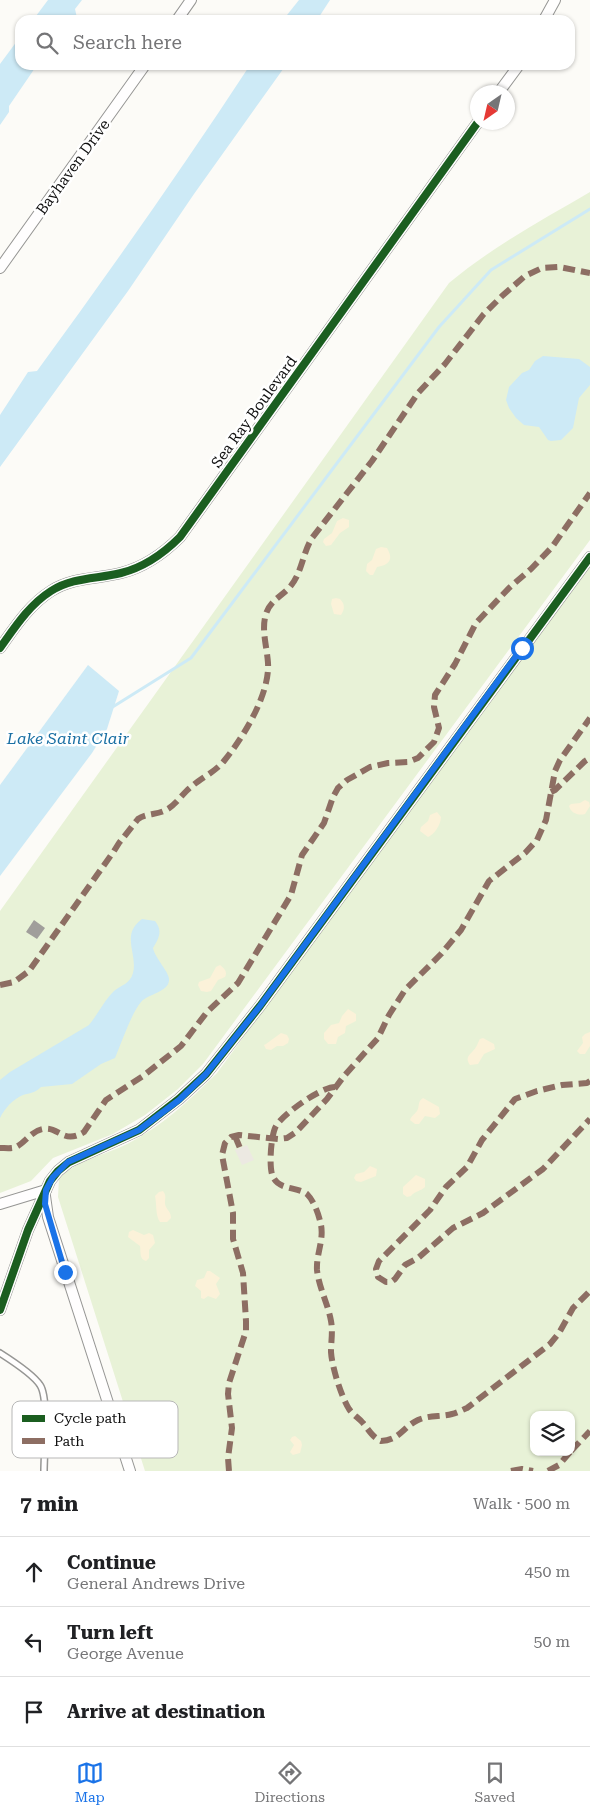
<!DOCTYPE html>
<meta charset="utf-8">
<style>
:root{--surface:#fff;--page:#f2f2f2;--text:#202124;--muted:#757577;--line:#e0e0e0;--accent:#1a73e8}
body{margin:0;font-family:"Roboto Serif",serif;background:var(--page);color:var(--text)}
.controls{position:absolute;right:15px;bottom:15px;display:grid;overflow:hidden;border-radius:10px;box-shadow:0 1px 4px #0004}
.controls button{width:45px;height:45px;display:grid;place-items:center;padding:0;border:0;border-bottom:1px solid var(--line);background:var(--surface);color:var(--text);font:25px sans-serif}
.compass{position:absolute;left:470px;top:85px;width:45px;height:45px;border-radius:50%;background:var(--surface);box-shadow:0 1px 4px #0004;rotate:214deg}
.stop{position:absolute;width:15px;height:15px;margin:-11px;border:4px solid #1a73e8;border-radius:50%;background:#fff}
.stop.end{background:#1a73e8;border-color:#fff;box-shadow:0 1px 5px #0008}
.list{margin:0;padding:0;list-style:none}
h2{display:flex;justify-content:space-between;align-items:center;height:65px;margin:0;padding:0 20px;font-size:21px}
h2 small{font-size:16px;font-weight:400;color:var(--muted)}
.list li{display:grid;grid-template-columns:32px 1fr auto;gap:15px;align-items:center;box-sizing:border-box;height:70px;padding:0 20px;border-top:1px solid var(--line)}
.list b{display:block;font-size:19px;white-space:nowrap}
.list p{margin:0;font-size:16px;white-space:nowrap;color:var(--muted)}
.list em{font-size:16px;font-style:normal;color:var(--muted)}
.icon{flex:none;width:28px;height:28px;fill:none;stroke:currentColor;stroke-width:2;stroke-linecap:round;stroke-linejoin:round}
.map{position:relative;flex:none;width:590px;height:1471px;overflow:hidden}
.search{position:absolute;background:var(--surface);box-shadow:0 1px 4px #0004;left:15px;right:15px;top:15px;height:55px;display:flex;align-items:center;gap:12px;box-sizing:border-box;padding:0 18px;border-radius:15px;color:var(--muted);font-size:19px}
.sheet{height:275px;background:var(--surface)}
nav{display:flex;justify-content:space-around;align-items:center;box-sizing:border-box;height:70px;border-top:1px solid var(--line);background:var(--surface);font-size:14px;color:var(--muted)}
nav a{display:grid;justify-items:center;gap:2px}
nav .on{color:var(--accent)}
.map>svg:first-child{display:block}
.green{fill:#e8f2d7;fill-rule:evenodd}
.sand{fill:#fbf2d9}
.plaza{fill:#ece9e2}
.water{fill:#cdeaf6}
.lines{fill:none;stroke-linecap:round;stroke-linejoin:round}
.stream{stroke:#cdeaf6;stroke-width:3}
.building{fill:#a09e9b}
.lane-casing{stroke:#969694;stroke-width:8}
.street-casing{stroke:#969694;stroke-width:12}
.lane{stroke:#fffefe;stroke-width:5}
.street{stroke:#fffefe;stroke-width:10}
.quiet{stroke:#8d6e63;stroke-width:6;stroke-dasharray:12 6;stroke-linecap:butt}
.cycleway-casing{stroke:#fff;stroke-width:11}
.cycleway{stroke:#1b5e20;stroke-width:8}
.route{stroke:#1a73e8;stroke-width:6}
.labels{text-anchor:middle;dominant-baseline:central;stroke-width:5;stroke-linejoin:round;paint-order:stroke}
.street-label{font-size:15px;fill:#101010;stroke:#fff}
.water-label{font-size:16px;font-style:italic;fill:#196fa3;stroke:#fff}
.key{fill:#fff;stroke:#b7b7b7;stroke-width:1}
.key-label{font-size:14px;fill:#101010}
</style>
<div class="map">
<svg width="590" height="1471" viewBox="0 0 590 1471">
<rect width="100%" height="100%" fill="#fcfbf7"/>
<!-- green -->
<g class="green">
<path d="M 590,192 L 590,540 L 203,1064 L 178,1089 L 145,1115 L 113,1134 L 53,1158 L 31,1181 L 0,1193 L 0,911 L 449,283 C 492,247 542,220 590,192 Z"/>
<path d="M 590,566 L 590,1471 L 145,1471 L 58,1197 L 59,1178 C 80,1159 102,1156 127,1144 C 161,1127 190,1100 217,1073 ZM 534,1415 L 571,1415 L 571,1452 L 534,1452 Z"/>
</g>
<!-- sand -->
<g class="sand">
<polygon points="343,518 349,520 349,527 340,533 331,545 326,546 323,542 324,539 332,533 337,521"/>
<path d="M 381,547 L 387,548 C 394,560 389,565 377,567 L 373,575 L 370,575 L 366,571 L 367,564 L 372,560 L 376,549 Z"/>
<path d="M 336,598 L 340,599 C 345,604 345,609 341,615 L 334,614 L 331,604 L 332,599 Z"/>
<path d="M 585,800 L 589,802 L 590,806 L 585,814 C 578,816 571,813 569,806 L 571,804 L 580,803 Z"/>
<path d="M 437,812 L 441,817 C 441,824 434,835 428,837 L 420,831 L 421,827 L 428,821 L 430,815 Z"/>
<path d="M 220,965 C 224,968 228,972 225,977 L 218,980 L 211,991 L 207,992 L 201,991 L 198,985 L 199,982 L 210,978 L 216,967 Z"/>
<polygon points="348,1009 356,1014 356,1021 346,1026 345,1033 338,1037 336,1044 328,1044 324,1039 324,1033 331,1025 339,1023 342,1016"/>
<polygon points="590,1032 590,1046 585,1054 580,1054 577,1051 583,1043 582,1037 585,1034"/>
<polygon points="281,1033 287,1035 289,1039 288,1043 283,1046 277,1046 271,1050 266,1049 264,1045 266,1044"/>
<path d="M 483,1038 L 494,1044 L 495,1049 L 484,1054 L 478,1064 L 470,1065 C 464,1056 471,1055 476,1047 C 477,1046 479,1040 480,1039 Z"/>
<path d="M 423,1098 L 439,1107 L 440,1114 L 435,1118 L 425,1116 L 419,1124 L 415,1124 L 410,1120 C 412,1115 414,1115 417,1111 C 420,1106 417,1102 423,1098 Z"/>
<polygon points="370,1166 377,1169 376,1176 361,1182 356,1181 354,1178 356,1174 364,1172"/>
<path d="M 416,1175 L 425,1179 L 425,1187 C 421,1191 415,1191 411,1196 L 407,1197 L 403,1194 L 403,1187 Z"/>
<path d="M 163,1191 C 168,1197 163,1201 166,1207 C 169,1212 171,1213 171,1218 L 167,1222 L 160,1222 C 155,1215 157,1204 155,1196 L 159,1192 Z"/>
<path d="M 133,1230 L 144,1235 L 149,1233 L 153,1235 L 155,1243 L 149,1250 L 149,1258 L 146,1261 C 139,1259 141,1252 140,1246 L 128,1237 L 129,1232 Z"/>
<polygon points="207,1271 210,1271 220,1278 216,1284 220,1294 216,1299 208,1296 204,1299 201,1298 201,1291 195,1286 197,1280 204,1278"/>
<polygon points="295,1436 301,1441 302,1445 300,1453 293,1455 290,1452 294,1445 290,1440 292,1437"/>
</g>
<!-- plaza -->
<polygon class="plaza" points="247,1145 254,1160 242,1165 235,1150"/>
<!-- water -->
<g class="water">
<polygon points="48,0 82,0 75,9 77,18 75,20 33,20"/>
<polygon points="299,0 330,0 317,20 283,20"/>
<polygon points="20,37 20,65 37,65 9,106 9,112 0,125 0,64"/>
<path d="M 250,65 L 286,65 L 194,194 L 128,291 L 0,467 L 0,415 L 28,372 L 37,371 C 110,271 182,169 250,65 Z"/>
<polygon points="543,356 579,359 590,367 590,385 579,398 573,428 561,440 551,441 548,440 539,427 524,425 516,418 509,408 506,400 509,387 522,373 529,370 535,361"/>
<polygon points="88,665 119,691 107,729 92,753 0,876 0,785"/>
<path d="M 142,919 L 155,921 C 163,931 159,938 153,948 C 155,958 169,972 169,979 C 170,992 148,994 141,1002 C 132,1012 121,1044 115,1058 L 101,1064 L 72,1084 L 41,1087 C 35,1093 30,1093 23,1095 C 13,1099 5,1108 0,1118 L 0,1080 L 10,1072 L 89,1025 C 98,1014 104,1001 114,991 C 121,985 130,984 133,973 C 138,954 120,935 142,919 Z"/>
</g>
<g class="lines">
<!-- stream -->
<polyline class="stream" points="111,708 191,658 439,327 491,270 590,209"/>
</g>
<!-- building -->
<polygon class="building" points="34,920 45,928 37,939 26,932"/>
<g class="lines">
<defs>
<path id="lane" d="M 0,1353 C 11,1360 33,1374 40,1385 C 49,1398 44,1453 44,1471"/>
<g id="street">
<polyline points="177,20 191,0"/>
<polyline points="544,20 555,0"/>
<polyline points="499,92 519,65"/>
<polyline points="0,268 145,65"/>
<path d="M 0,648 C 15,627 29,605 51,591 C 73,577 97,579 121,573 C 145,567 163,554 180,537 L 478,122"/>
<polyline points="45,1196 48,1217 130,1471"/>
<polyline points="0,1204 46,1190"/>
<polyline points="0,1310 28,1230 50,1181 58,1171 69,1162 139,1130 179,1099 206,1074 260,1006 590,557"/>
</g>
</defs>
<!-- lane casing -->
<use href="#lane" class="lane-casing"/>
<!-- street casing -->
<use href="#street" class="street-casing"/>
<!-- lane -->
<use href="#lane" class="lane"/>
<!-- street -->
<use href="#street" class="street"/>
<!-- quiet -->
<g class="quiet">
<polyline points="551,792 555,790 585,761 590,758"/>
<path d="M 0,985 L 14,982 L 29,971 L 114,851 L 119,843 L 138,819 C 146,813 157,815 166,810 C 176,805 182,794 191,787 C 201,778 215,772 224,761 C 243,738 270,694 268,663 C 267,647 261,629 266,614 C 270,601 279,598 288,589 C 302,575 302,554 312,538 L 372,461 L 418,393 L 445,364 L 483,315 L 502,296 L 525,276 L 542,268 L 559,267 L 590,273"/>
<polyline points="590,1081 587,1083 562,1085 537,1091 515,1099 482,1140 467,1167 446,1187 430,1210 379,1261 376,1269 378,1277 386,1282 391,1282 395,1279 405,1265 418,1258 453,1228 483,1213 543,1169 590,1119"/>
<path d="M 335,1087 C 321,1087 283,1114 276,1126 C 271,1135 269,1164 272,1174 C 277,1191 296,1186 307,1194 C 314,1201 319,1215 321,1225 C 324,1240 316,1255 317,1270 C 319,1288 328,1304 331,1321 C 333,1332 331,1341 331,1352 C 332,1367 341,1396 349,1409 C 353,1415 359,1418 363,1423 C 369,1430 372,1437 381,1441 C 400,1440 403,1427 418,1420 C 429,1415 441,1417 452,1414 C 457,1413 462,1410 467,1408 L 550,1344 L 559,1333 L 573,1308 L 590,1291"/>
<polyline points="235,1136 240,1148"/>
<path d="M 0,1148 C 5,1148 12,1149 16,1147 C 26,1142 31,1131 43,1129 C 59,1126 63,1145 84,1132 L 106,1100 L 143,1076 L 181,1046 L 207,1012 L 238,983 L 291,895 L 302,855 L 324,823 L 333,797 L 338,788 L 347,780 L 370,767 L 388,763 L 408,762 L 418,758 L 434,742 L 439,728 L 434,707 L 435,695 L 455,664 L 476,623 L 509,588 L 531,569 L 552,547 L 590,493"/>
<polyline points="571,1451 590,1431"/>
<polyline points="229,1471 228,1458 232,1428 228,1394 229,1383 246,1331 246,1321 243,1273 233,1239 233,1213 222,1155 225,1143 231,1137 239,1135 278,1139 287,1138 296,1132 327,1099 344,1076 378,1038 389,1015 405,990 441,954 461,930 489,881 525,853 537,840 546,820 555,771 560,760 590,718"/>
<polyline points="511,1471 522,1469 533,1471"/>
<polyline points="548,1471 559,1465 570,1452"/>
</g>
<defs>
<g id="cycleway">
<path d="M 0,648 C 15,627 29,605 51,591 C 73,577 97,579 121,573 C 145,567 163,554 180,537 L 478,122"/>
<polyline points="0,1310 28,1230 50,1181 58,1171 69,1162 139,1130 179,1099 206,1074 260,1006 590,557"/>
</g>
</defs>
<!-- cycleway casing -->
<use href="#cycleway" class="cycleway-casing"/>
<!-- cycleway -->
<use href="#cycleway" class="cycleway"/>
</g>
<g class="lines">
<!-- route -->
<polyline class="route" points="65,1272 45,1204 46,1190 53,1177 68,1162 139,1130 179,1100 206,1074 260,1006 522,648"/>
</g>
<g class="labels">
<!-- street labels -->
<g class="street-label">
<text transform="translate(73 167) rotate(-54)">Bayhaven Drive</text>
<text transform="translate(254 412) rotate(-54)">Sea Ray Boulevard</text>
</g>
<!-- water labels -->
<g class="water-label">
<text x="68" y="738">Lake Saint Clair</text>
</g>
</g>
<!-- legend -->
<rect x="12" y="1401" width="166" height="57" rx="8" class="key"/>
<rect x="22" y="1415" width="23" height="7" fill="#1b5e20"/>
<rect x="22" y="1438" width="23" height="6" fill="#8d6e63"/>
<g class="key-label">
<text x="54" y="1423">Cycle path</text>
<text x="54" y="1446">Path</text>
</g>
</svg>
<div class="controls">
<button><svg class="icon" aria-label="layers" viewBox="0 0 24 24"><path d="M12 4l9 5-9 5-9-5zM3 14l9 5 9-5"/></svg></button>
</div>
<svg class="compass" viewBox="-18 -18 36 36"><path d="M0-13l5 13h-10z" fill="#e53935"/><path d="M0 13l5-13h-10z" fill="#757577"/></svg>
<div class="stop" style="left:522px;top:648px"></div>
<div class="stop end" style="left:65px;top:1272px"></div>
<div class="search"><svg class="icon" aria-label="search" viewBox="0 0 24 24"><circle cx="10" cy="10" r="6"/><path d="M15 15l6 6"/></svg>Search here</div>
</div>
<section class="sheet">
<h2>7 min<small>Walk · 500 m</small></h2>
<ul class="list">
<li><svg class="icon" aria-label="ahead" viewBox="0 0 24 24"><path d="M12 20V5M6 11l6-6 6 6"/></svg><div><b>Continue</b><p>General Andrews Drive</p></div><em>450 m</em></li>
<li><svg class="icon" aria-label="left" viewBox="0 0 24 24"><path d="M17 20v-9H6M10 6l-5 5 5 5"/></svg><div><b>Turn left</b><p>George Avenue</p></div><em>50 m</em></li>
<li><svg class="icon" aria-label="arrive" viewBox="0 0 24 24"><path d="M6 21V4h12l-3 4 3 4H6"/></svg><div><b>Arrive at destination</b></div></li>
</ul>
</section>
<nav>
<a class="on"><svg class="icon" aria-label="map" viewBox="0 0 24 24"><path d="M3 6l6-2 6 2 6-2v14l-6 2-6-2-6 2zM9 4v14M15 6v14"/></svg>Map</a>
<a><svg class="icon" aria-label="directions" viewBox="0 0 24 24"><path d="M12 3l9 9-9 9-9-9zM9 14v-3h6M13 9l2 2-2 2"/></svg>Directions</a>
<a><svg class="icon" aria-label="saved" viewBox="0 0 24 24"><path d="M7 4h10v16l-5-4-5 4z"/></svg>Saved</a>
</nav>
